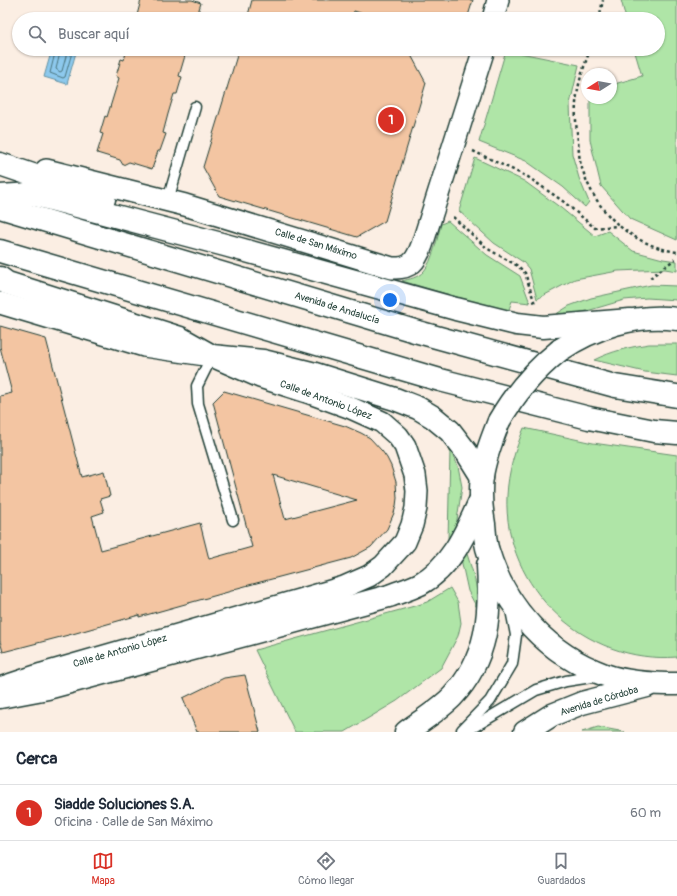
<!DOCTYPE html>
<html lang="es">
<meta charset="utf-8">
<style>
:root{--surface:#fff;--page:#f2f2f3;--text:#1f2937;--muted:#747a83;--line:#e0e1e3;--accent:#d93025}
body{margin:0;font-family:Pangolin,sans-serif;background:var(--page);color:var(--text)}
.compass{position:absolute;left:581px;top:68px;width:36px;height:36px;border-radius:50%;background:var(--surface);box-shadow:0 1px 3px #0004;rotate:259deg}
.you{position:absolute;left:390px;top:300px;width:14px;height:14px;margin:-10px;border:3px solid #fff;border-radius:50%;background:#1a73e8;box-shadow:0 0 0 6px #1a73e833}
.badge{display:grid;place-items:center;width:26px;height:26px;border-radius:50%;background:var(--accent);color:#fff;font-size:13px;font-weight:700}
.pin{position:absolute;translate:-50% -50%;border:2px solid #fff;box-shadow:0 1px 4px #0006}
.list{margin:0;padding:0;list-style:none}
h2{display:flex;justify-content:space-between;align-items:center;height:52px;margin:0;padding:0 16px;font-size:17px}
h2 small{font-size:13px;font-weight:400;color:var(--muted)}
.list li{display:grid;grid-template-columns:26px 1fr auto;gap:12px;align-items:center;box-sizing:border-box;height:56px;padding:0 16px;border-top:1px solid var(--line)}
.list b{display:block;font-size:15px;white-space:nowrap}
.list p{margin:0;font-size:13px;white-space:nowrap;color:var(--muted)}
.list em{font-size:13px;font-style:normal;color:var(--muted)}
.icon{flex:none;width:22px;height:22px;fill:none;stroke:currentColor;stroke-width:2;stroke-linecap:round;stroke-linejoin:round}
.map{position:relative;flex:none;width:677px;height:732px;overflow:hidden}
.search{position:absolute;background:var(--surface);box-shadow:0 1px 3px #0004;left:12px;right:12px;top:12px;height:44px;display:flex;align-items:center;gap:10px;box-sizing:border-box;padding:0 14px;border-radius:22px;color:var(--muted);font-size:15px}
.sheet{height:108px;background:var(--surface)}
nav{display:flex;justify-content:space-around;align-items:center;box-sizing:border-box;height:56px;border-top:1px solid var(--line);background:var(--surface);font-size:11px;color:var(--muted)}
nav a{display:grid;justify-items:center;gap:2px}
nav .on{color:var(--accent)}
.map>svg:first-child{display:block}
.green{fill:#afe5a7;stroke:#67916e}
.water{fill:#8dc9ed;stroke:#6191a3}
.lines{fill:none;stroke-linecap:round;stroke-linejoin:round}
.shore{stroke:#4b757e;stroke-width:1}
.building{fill:#f3c5a2;stroke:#1f3d34;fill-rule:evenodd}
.service-casing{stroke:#1f3d34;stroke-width:13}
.minor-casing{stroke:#1f3d34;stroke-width:24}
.primary-casing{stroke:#1f3d34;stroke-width:25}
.trunk-casing{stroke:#1f3d34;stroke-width:25}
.path{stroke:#1f3d34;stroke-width:2.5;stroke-dasharray:3 3;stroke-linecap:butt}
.service{stroke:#fff;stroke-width:10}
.minor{stroke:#fff;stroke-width:21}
.primary{stroke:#fff;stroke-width:22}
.trunk{stroke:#fff;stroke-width:22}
.primary-bridge-casing{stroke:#1f3d34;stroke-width:25;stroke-linecap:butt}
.primary-bridge{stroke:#fff;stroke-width:22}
.labels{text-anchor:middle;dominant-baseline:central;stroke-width:4;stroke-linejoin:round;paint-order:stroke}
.street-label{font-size:10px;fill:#1f3d34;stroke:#fff}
</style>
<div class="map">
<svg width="677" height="732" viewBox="0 0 677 732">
<rect width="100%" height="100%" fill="#fbeee3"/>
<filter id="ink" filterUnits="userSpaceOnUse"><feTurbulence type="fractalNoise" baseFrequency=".025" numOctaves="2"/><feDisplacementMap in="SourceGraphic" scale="8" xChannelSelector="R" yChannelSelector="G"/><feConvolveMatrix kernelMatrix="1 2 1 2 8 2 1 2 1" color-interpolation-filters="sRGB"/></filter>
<g filter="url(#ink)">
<!-- green -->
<g class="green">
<polygon points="621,0 677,0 677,240 630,219 601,186 590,140 590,98 611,98 611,85 642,76 634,49 658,49 658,19 626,19"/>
<polygon points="506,50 579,65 570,104 572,154 579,178 589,202 585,207 563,187 526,161 479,142"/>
<polygon points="475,158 524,181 561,208 595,236 608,231 633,251 663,259 677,261 677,271 665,269 618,271 575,279 537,299 529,269 523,262 494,243 459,211"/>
<path d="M 448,221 L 487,255 L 520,276 L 530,303 L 512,301 L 508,312 L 402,281 C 409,279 418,278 424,271 C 432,262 438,236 441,224 Z"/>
<polygon points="651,285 677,286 677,300 647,298 624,300 587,311 550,318 569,306 591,298"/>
<path d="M 649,344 L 677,344 L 677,376 L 645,372 L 594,360 C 612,351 630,347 649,344 Z"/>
<path d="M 524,428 L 593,443 L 677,455 L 677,657 C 586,665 503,588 507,496 C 508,472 515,450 524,428 Z"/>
<polygon points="450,450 458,466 462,487 456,526 448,541"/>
<path d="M 465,547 C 471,569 479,584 477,608 L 468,591 L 461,559 Z"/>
<polygon points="450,588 458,602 461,623 458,636 441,668 397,701 345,732 295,732 255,650 418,605 427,602"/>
<polygon points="598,727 625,732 582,732"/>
</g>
<!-- water -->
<polygon class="water" points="52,49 77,49 67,84 44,77"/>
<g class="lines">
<!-- shore -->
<g class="shore">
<polyline points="56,49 50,73 63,78 65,77 73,49"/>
<polyline points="61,49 56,69 60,72 62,71 68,49"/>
</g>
</g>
<!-- building -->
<g class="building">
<polygon points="141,0 192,0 201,3 196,19 136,19"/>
<polygon points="252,0 473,0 467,19 380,19 354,11 352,19 247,19"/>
<polygon points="127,49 187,49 179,76 182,77 177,94 174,94 168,114 163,133 166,134 160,151 158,151 152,169 129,162 123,165 120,160 97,153 103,134 100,133 105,116 107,117 119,78 116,76 121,59 124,60"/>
<polygon points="239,49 392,49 411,55 426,83 385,221 357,237 219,196 203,167"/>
<path d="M 0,326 L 46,339 L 82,477 L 104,471 L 110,496 L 100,499 L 104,512 L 92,516 L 101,550 L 200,523 L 209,559 L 252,547 L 213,402 L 224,391 L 345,426 L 361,433 L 370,438 L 382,451 L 387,458 L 391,466 L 396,482 L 397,498 L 396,506 L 394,513 L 387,529 L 371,547 L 351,558 L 234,589 L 235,590 L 139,617 L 139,615 L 76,633 L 3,652 L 0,641 L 0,396 L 12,393 L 0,347 ZM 273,475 L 357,500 L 285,519 Z"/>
<polygon points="245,675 260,732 197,732 183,698 224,678"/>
</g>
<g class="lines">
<defs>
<g id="service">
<polyline points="168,200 195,107"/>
<polyline points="212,356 197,386 198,404 233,520"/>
<polyline points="462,730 490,701 512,664 516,635 511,610"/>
<polyline points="465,732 536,690 566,681 598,676"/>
</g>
<g id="minor">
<polyline points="493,19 498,0"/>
<path d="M 46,170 L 185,205 L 392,268 C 411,269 416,261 422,245 L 484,49"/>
<polyline points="0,303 144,346 212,356 260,377 307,392 351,408 382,422 398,436 405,446 415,475 417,491 416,508 412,525 405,542 383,566 369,576 344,587 42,674 0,688"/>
</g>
<g id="primary">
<path d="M 560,350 C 593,328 636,313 677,319"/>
<path d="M 499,421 C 492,439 485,456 482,476 C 480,492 481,508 484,524 C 485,533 485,543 488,551 C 505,608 549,655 605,675 C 628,683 653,684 677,684"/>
<path d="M 0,697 L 48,688 L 389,596 C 399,592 410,589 420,584 C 452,566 466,532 480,501"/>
<path d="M 406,732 C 421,721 439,710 452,697 C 488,659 491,614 488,565"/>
<polyline points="525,732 552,715 582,703 647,686"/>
</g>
<g id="trunk">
<polyline points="0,164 104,199"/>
<polyline points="0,196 32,194 225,245 456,309 517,324 543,327 630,320"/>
<polyline points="0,207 418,332 615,386 677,396"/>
<polyline points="0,251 440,380 589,418 654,431 677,433"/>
<polyline points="0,278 7,283 180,338 212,356 263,361 315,374 395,399 418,408 433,417 450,431 467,453 482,477"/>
</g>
</defs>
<!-- service casing -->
<use href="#service" class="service-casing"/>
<!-- minor casing -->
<use href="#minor" class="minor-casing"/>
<!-- primary casing -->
<use href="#primary" class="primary-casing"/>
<!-- trunk casing -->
<use href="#trunk" class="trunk-casing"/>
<!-- path -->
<g class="path">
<polyline points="599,19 603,0"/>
<path d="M 590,49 C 586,62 580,76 578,90 C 574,107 576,124 578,141 C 579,151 579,162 583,171 C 597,214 632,245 677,252"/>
<polyline points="473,151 528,177 564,202 595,228 617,226"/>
<polyline points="453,217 488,249 518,266 525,273 535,304"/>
<polyline points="650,278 675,259"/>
</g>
<!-- service -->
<use href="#service" class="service"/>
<!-- minor -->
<use href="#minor" class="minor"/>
<!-- primary -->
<use href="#primary" class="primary"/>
<!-- trunk -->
<use href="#trunk" class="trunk"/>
<defs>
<path id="primary-bridge" d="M 499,421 C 515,393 535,370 560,350"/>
</defs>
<!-- primary-bridge casing -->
<use href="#primary-bridge" class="primary-bridge-casing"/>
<!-- primary-bridge -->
<use href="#primary-bridge" class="primary-bridge"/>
</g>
</g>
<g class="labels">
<!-- street labels -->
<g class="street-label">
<text transform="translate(316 244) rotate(17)">Calle de San Máximo</text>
<text transform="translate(337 308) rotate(17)">Avenida de Andalucía</text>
<text transform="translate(326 400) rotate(20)">Calle de Antonio López</text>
<text transform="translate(120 651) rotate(-16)">Calle de Antonio López</text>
<text transform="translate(599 701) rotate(-17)">Avenida de Córdoba</text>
</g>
</g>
</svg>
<svg class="compass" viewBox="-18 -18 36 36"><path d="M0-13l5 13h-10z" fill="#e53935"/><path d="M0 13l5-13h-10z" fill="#747a83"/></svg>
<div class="you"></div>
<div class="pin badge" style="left:391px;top:120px">1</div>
<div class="search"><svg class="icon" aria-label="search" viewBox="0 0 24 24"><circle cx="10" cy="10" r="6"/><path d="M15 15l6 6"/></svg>Buscar aquí</div>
</div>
<section class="sheet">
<h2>Cerca<small></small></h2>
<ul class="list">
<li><span class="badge">1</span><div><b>Siadde Soluciones S.A.</b><p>Oficina · Calle de San Máximo</p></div><em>60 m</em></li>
</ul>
</section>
<nav>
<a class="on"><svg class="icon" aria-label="map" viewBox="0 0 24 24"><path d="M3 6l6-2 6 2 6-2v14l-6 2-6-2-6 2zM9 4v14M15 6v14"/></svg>Mapa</a>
<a><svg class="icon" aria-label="directions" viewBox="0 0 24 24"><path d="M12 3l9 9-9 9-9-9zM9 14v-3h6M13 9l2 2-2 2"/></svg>Cómo llegar</a>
<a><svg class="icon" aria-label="saved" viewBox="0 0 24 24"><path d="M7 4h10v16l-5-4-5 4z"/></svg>Guardados</a>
</nav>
